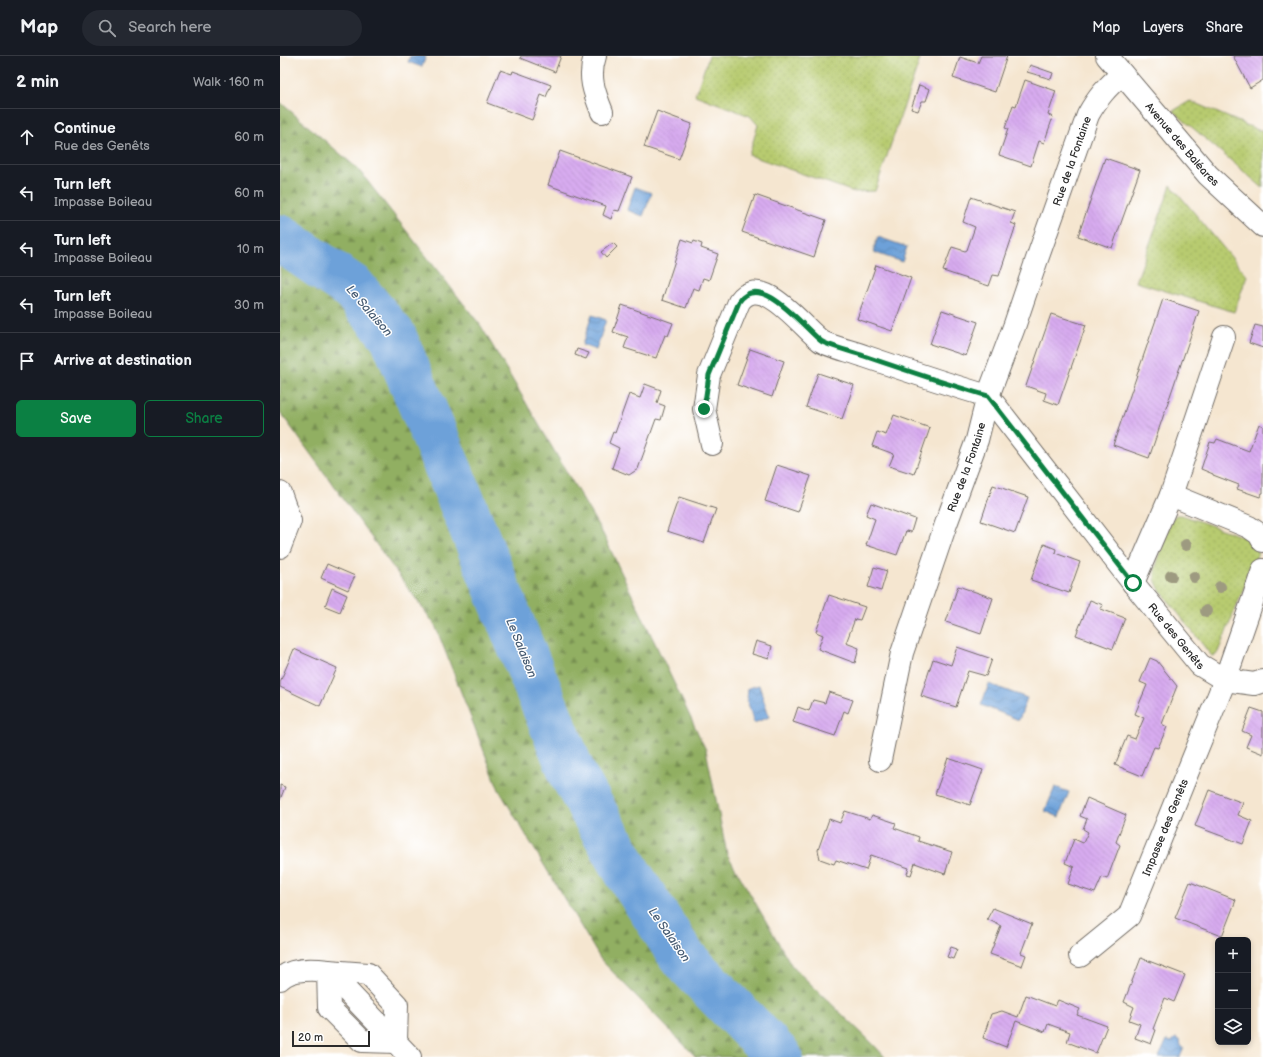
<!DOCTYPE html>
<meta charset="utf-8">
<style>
:root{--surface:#171b24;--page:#242831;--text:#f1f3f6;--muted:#9ea1a6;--line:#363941;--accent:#0b8043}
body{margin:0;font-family:"Balsamiq Sans",sans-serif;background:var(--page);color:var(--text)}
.controls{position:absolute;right:12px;bottom:12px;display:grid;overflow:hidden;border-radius:6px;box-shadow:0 2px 6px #0003}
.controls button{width:36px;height:36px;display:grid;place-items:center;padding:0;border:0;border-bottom:1px solid var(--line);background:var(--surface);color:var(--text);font:20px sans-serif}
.scale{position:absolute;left:12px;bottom:10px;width:78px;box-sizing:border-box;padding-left:4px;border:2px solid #2b2b2b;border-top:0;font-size:11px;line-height:14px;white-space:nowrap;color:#2b2b2b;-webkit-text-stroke:3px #fff;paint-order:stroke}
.stop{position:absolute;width:12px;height:12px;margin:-9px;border:3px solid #0b8043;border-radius:50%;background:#fff}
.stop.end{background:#0b8043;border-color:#fff;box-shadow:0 1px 4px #0008}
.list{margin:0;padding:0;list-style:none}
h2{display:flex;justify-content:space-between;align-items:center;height:52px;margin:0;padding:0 16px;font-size:17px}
h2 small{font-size:13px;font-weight:400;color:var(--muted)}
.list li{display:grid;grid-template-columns:26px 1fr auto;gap:12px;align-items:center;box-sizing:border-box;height:56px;padding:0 16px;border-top:1px solid var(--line)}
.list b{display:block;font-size:15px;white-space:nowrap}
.list p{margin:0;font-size:13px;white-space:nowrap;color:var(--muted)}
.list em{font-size:13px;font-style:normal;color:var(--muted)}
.actions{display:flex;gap:8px;padding:12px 16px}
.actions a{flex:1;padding:9px 0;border:1px solid var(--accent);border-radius:6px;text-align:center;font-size:14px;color:var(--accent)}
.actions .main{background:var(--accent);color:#fff}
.icon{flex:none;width:22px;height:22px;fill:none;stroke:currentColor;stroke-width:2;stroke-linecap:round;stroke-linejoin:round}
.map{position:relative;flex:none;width:983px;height:1001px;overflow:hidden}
header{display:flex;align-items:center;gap:24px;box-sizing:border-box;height:56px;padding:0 20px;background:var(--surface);border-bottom:1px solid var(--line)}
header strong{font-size:19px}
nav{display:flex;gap:22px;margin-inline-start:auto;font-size:14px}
.search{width:280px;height:36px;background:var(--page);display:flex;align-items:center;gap:10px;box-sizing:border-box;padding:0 14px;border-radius:22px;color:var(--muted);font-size:15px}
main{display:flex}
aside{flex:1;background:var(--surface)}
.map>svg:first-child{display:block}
.grass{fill:url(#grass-dots);stroke:#717b4d}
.forest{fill:url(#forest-firs);stroke:#5e6d46}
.water{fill:url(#water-waves);stroke:#4c6682}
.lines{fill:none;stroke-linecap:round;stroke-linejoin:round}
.river{stroke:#6da1d9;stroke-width:47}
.building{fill:url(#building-back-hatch)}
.minor-casing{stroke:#726c65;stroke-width:24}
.minor{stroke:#fff;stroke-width:22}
.tree{fill:#9d9a80}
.route{stroke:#0b8043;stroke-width:5}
.labels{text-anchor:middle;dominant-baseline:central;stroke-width:3;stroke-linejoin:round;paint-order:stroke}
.street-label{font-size:11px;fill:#2b2b2b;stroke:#fff}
.water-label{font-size:12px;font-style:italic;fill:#455a71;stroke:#fff}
</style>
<header>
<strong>Map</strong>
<div class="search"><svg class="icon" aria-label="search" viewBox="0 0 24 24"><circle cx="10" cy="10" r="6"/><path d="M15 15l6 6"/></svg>Search here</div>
<nav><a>Map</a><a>Layers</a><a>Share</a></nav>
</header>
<main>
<aside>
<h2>2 min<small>Walk · 160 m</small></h2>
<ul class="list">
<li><svg class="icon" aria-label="ahead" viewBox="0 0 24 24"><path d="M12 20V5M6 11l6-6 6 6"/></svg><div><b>Continue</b><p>Rue des Genêts</p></div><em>60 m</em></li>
<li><svg class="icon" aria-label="left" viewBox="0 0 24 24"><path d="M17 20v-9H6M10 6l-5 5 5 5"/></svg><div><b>Turn left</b><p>Impasse Boileau</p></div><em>60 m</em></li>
<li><svg class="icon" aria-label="left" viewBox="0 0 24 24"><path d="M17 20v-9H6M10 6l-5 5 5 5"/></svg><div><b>Turn left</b><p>Impasse Boileau</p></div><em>10 m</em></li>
<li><svg class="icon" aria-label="left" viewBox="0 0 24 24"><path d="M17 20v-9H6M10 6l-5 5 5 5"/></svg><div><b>Turn left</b><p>Impasse Boileau</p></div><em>30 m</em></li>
<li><svg class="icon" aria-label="arrive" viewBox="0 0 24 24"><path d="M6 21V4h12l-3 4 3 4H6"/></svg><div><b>Arrive at destination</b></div></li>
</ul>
<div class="actions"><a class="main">Save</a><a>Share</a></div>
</aside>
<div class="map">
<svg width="983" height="1001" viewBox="0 0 983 1001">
<defs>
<pattern id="grass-dots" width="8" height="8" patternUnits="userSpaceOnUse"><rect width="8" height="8" fill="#b7cb6f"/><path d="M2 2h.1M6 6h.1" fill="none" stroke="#9eae60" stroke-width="1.8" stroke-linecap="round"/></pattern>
<pattern id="forest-firs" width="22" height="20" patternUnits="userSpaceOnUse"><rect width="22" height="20" fill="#91af62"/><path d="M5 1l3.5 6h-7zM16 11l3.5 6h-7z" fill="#778f51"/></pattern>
<pattern id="water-waves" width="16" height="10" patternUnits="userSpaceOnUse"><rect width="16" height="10" fill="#6da1d9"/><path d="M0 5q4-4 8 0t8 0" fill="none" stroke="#5a83b0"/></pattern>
<pattern id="building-back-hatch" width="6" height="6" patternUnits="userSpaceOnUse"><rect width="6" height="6" fill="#d7abef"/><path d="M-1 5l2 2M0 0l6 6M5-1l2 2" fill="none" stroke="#b993cd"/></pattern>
</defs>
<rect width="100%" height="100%" fill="#fff"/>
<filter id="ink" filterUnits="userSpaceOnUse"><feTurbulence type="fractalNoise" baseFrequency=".025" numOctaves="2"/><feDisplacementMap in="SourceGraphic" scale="8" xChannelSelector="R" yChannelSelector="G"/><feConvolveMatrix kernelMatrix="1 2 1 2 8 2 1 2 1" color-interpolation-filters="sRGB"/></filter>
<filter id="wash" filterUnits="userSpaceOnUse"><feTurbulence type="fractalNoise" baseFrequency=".012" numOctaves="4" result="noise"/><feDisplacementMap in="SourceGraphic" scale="16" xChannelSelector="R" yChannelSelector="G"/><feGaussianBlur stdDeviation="0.9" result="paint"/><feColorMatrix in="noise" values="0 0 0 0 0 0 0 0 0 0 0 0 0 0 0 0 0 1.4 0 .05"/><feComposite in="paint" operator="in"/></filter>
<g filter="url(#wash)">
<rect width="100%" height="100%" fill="#f5e6d0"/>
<!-- grass -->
<g class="grass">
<polygon points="429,0 641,0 595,135 574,136 469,99 478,69 470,60 415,39"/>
<polygon points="910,45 978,74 983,74 983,132 893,55"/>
<polygon points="891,129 967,220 954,256 856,226"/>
<polygon points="896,459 902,459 969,483 977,492 978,497 938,596 936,599 932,600 930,598 880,534 875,524 875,513 889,470 892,463"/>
</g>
<!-- forest -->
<polygon class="forest" points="0,46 78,113 201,270 323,478 426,694 447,798 512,910 593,988 605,1001 416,1001 321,904 219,734 155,569 0,356"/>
<!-- water -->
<g class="water">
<polygon points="130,0 146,0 142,11 128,6"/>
<polygon points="355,131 372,137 363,160 347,154"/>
<polygon points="598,181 627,191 622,206 593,196"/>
<polygon points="312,259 326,264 316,294 302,289"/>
<polygon points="709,628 747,642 739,664 701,649"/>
<polygon points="479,629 489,661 474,667 467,644 468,632"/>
<polygon points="775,731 789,736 779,761 765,755"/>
<polygon points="896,982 900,984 901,990 904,992 900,1001 879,1001 887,984 891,986"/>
</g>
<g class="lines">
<!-- river -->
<polyline class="river" points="0,182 73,232 113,280 170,417 293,719 348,817 403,902 499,1001"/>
</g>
<g id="blocks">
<!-- building -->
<g class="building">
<polygon points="241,0 281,0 275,16 240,2"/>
<polygon points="701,0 727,0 715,36 673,22 680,1 698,7"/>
<polygon points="953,0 983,0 983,24 970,32"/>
<polygon points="750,9 773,17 771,23 747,16"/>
<polygon points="220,14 232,18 233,15 271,29 266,41 261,39 252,64 207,47"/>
<polygon points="745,24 776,35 768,59 773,61 764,87 759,85 751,110 719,99 728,73 725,72 729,61 733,49 736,50"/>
<polygon points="639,29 650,33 646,45 642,45 638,55 631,53"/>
<polygon points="377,55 412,68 399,103 364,91"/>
<polygon points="280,95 352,121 339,155 334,154 331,163 323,159 326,150 268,129"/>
<polygon points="825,102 860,114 832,192 798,180"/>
<polygon points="475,139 546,164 534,201 462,176"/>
<polygon points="691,141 735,156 731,167 736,169 719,220 713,219 709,230 663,215 672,191 685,195 687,194 695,171 683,166"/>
<polygon points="402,183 413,187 414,185 422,188 421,192 438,198 429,224 423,222 419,234 413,232 406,252 382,244"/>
<polygon points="333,187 337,191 326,202 321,196"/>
<polygon points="596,209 631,222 612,275 577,263"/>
<polygon points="883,243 919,255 869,402 833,389"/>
<polygon points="342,249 393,267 388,280 385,279 376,302 344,292 348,281 333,276"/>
<polygon points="662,254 698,266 686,300 650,288"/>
<polygon points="771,258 806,269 778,349 764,344 766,337 746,330"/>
<polygon points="975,269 983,271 983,292 969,287"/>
<polygon points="297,293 309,297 306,303 295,299"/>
<polygon points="470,293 504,305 492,341 457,329"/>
<polygon points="538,317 574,329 562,363 526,351"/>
<polygon points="365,328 381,334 377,347 385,350 381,364 376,363 358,413 349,419 332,412 339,392 329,387 333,376 335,377 349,338 360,342"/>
<polygon points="614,359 650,372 634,418 609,410 614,398 592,390 597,376 606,379"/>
<polygon points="979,368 983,370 983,437 982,437 980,441 957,433 959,429 933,419 933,418 921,413 930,386 935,387 937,383 969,395"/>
<polygon points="497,409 531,420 518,456 485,445"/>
<polygon points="713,429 748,441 735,477 701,465"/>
<polygon points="399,441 436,453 424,487 387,475"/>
<polygon points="591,447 635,463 631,476 626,475 617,499 586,489 595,463 586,459"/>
<polygon points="764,488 776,493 775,497 800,506 789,537 751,524"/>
<polygon points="47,508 75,520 68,534 41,522"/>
<polygon points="594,511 607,515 601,535 588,531"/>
<polygon points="678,530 713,542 701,578 666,566"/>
<polygon points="52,532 67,539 60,556 45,550"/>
<polygon points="549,539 585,551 580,564 575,563 566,587 579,592 575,607 538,593 543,579 536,576"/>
<polygon points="810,544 823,549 821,553 845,562 833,593 796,579"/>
<polygon points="476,585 492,590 489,603 472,598"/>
<polygon points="677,591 712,603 706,620 688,615 676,651 641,640 653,603 671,609"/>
<polygon points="14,593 57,612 40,650 0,631 0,626"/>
<polygon points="870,602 877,605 897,630 882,668 887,671 878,692 874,691 862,720 835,709 847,680 855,683 864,662 855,658 867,629 860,626"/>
<polygon points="549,636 573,644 568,657 564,655 555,680 513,666 518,651 529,655 533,644 545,647"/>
<polygon points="971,652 983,656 983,698 966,691 971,679 962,675"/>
<polygon points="668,702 703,714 690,749 655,738"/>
<polygon points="0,729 5,731 0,744"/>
<polygon points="929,734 963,747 958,759 972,765 963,788 915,770"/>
<polygon points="807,742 846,759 836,786 840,789 827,823 822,821 815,837 788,828 794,811 785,807 794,783 803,787 808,776 803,773 807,763 800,760"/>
<polygon points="565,755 590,763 592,759 616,767 614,772 639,781 638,785 672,796 665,818 635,807 631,819 627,818 629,812 591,799 586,814 556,804 554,808 540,803 538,794 549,763 560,767"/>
<polygon points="910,826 956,844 942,880 895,862"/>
<polygon points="713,852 752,868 741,897 746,899 742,910 710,898 721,870 707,863"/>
<polygon points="671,891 677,893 673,903 667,901"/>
<polygon points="861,902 905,919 894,946 885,942 873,973 876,974 871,988 855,982 860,968 849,964 854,951 844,946"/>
<polygon points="746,939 775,950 778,944 800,953 797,959 827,970 816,997 787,986 790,976 768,968 765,976 736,965 726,991 703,982 711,958 722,955 738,961"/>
</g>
</g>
</g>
<g filter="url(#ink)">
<use href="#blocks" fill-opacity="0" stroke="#726c65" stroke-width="1"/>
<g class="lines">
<defs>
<g id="minor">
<path d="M 315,0 C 308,21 314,36 322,56"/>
<path id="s1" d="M 827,0 L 928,119 L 983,170"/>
<path id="s2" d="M 432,388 L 424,353 L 429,319 L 459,246 C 481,214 522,271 541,285 C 548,290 574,296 584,300 C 625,314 666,328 708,340 L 853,527 L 920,609 L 945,624 L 974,628 L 983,625"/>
<polyline points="0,437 10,465 0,491"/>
<polyline points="891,439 969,471 979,478 983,485"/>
<polyline points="853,527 891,439 944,281"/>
<path id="s3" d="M 600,704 L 622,597 L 666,468 L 697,384 L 708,340 L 734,271 L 756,206 L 808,59 C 818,41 827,31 842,18"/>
<path id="s4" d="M 800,900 L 849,860 L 945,624 L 983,514"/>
<polygon points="48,915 88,918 117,949 116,986 82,985 49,952"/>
<path d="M 0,923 C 11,912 34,913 48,915 L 130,1001"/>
</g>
</defs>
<!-- minor casing -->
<use href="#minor" class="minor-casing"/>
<!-- minor -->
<use href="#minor" class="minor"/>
</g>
<!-- trees -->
<g class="tree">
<circle cx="906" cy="489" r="6"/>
<circle cx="891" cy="520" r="6"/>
<circle cx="914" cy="521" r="6"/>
<circle cx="940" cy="531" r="6"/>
<circle cx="926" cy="555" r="6"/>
</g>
</g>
<g class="lines" filter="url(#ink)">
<!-- route -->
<path class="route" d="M 424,353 L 429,319 L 459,246 C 480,214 523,271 541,285 C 548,290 574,296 584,300 C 625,314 666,328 708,340 L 853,527"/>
</g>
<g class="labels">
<!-- street labels -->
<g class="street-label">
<text stroke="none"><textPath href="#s1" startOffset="116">Avenue des Baléares</textPath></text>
<text stroke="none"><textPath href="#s3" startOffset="630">Rue de la Fontaine</textPath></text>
<text stroke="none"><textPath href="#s3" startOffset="306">Rue de la Fontaine</textPath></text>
<text stroke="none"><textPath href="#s2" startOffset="733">Rue des Genêts</textPath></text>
<text stroke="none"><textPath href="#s4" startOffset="159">Impasse des Genêts</textPath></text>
</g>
<!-- water labels -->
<g class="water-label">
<text transform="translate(89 255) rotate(49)">Le Salaison</text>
<text transform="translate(241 592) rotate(68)">Le Salaison</text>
<text transform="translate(389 879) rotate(55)">Le Salaison</text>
</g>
</g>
</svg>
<div class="controls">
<button>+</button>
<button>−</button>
<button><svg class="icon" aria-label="layers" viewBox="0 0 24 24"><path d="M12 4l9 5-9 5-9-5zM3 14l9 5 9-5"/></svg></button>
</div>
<div class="scale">20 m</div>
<div class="stop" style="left:853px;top:527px"></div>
<div class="stop end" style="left:424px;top:353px"></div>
</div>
</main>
